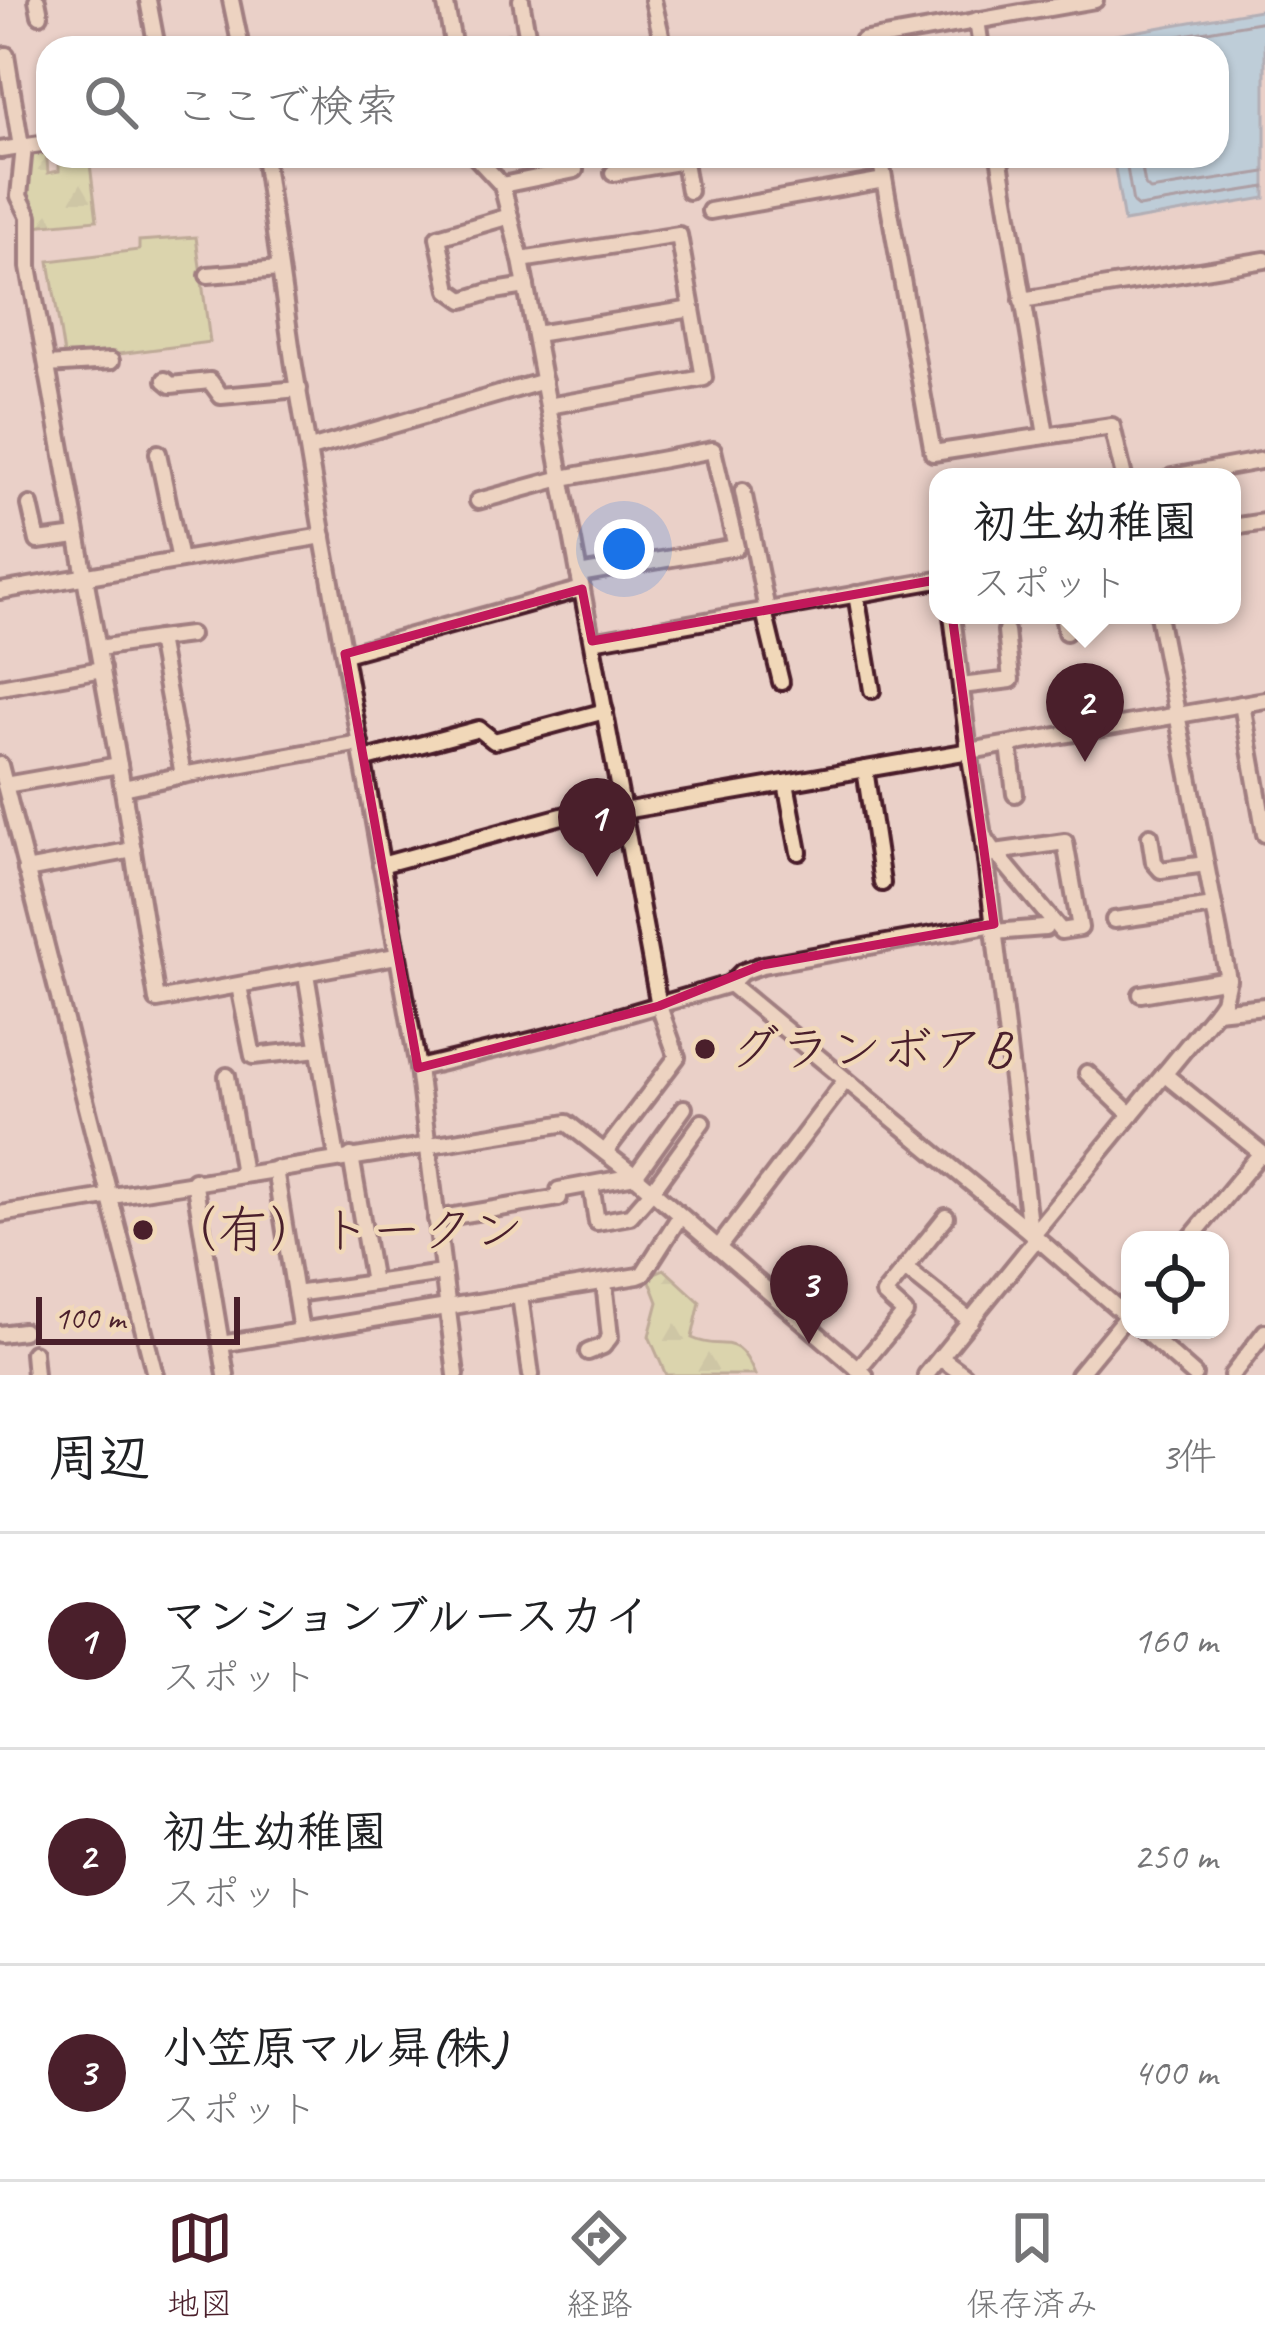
<!DOCTYPE html>
<html lang="ja">
<meta charset="utf-8">
<style>
:root{--surface:#fff;--page:#f2f2f2;--text:#202124;--muted:#757577;--line:#e0e0e0;--accent:#4a1f2b}
body{margin:0;font-family:Caveat,"Klee One",sans-serif;background:var(--page);color:var(--text)}
.controls{position:absolute;right:36px;bottom:36px;display:grid;overflow:hidden;border-radius:24px;box-shadow:0 3px 9px #0004}
.controls button{width:108px;height:108px;display:grid;place-items:center;padding:0;border:0;border-bottom:3px solid var(--line);background:var(--surface);color:var(--text);font:60px sans-serif}
.scale{position:absolute;left:36px;bottom:30px;width:204px;box-sizing:border-box;padding-left:12px;border:6px solid #4a1f2b;border-top:0;font-size:33px;line-height:42px;white-space:nowrap;color:#4a1f2b;-webkit-text-stroke:9px #f1d8b9;paint-order:stroke}
.you{position:absolute;left:624px;top:549px;width:42px;height:42px;margin:-30px;border:9px solid #fff;border-radius:50%;background:#1a73e8;box-shadow:0 0 0 18px #1a73e833}
.badge{display:grid;place-items:center;width:78px;height:78px;border-radius:50%;background:var(--accent);color:#fff;font-size:39px;font-weight:700}
.pin{position:absolute;translate:-50% -99px;filter:drop-shadow(0 3px 6px #0008)}
.pin::after{content:'';position:absolute;top:63px;width:42px;height:36px;background:inherit;clip-path:polygon(0 0,100% 0,50% 100%)}
.popup{position:absolute;left:929px;top:468px;width:312px;height:156px;box-sizing:border-box;display:grid;place-content:center;border-radius:24px;background:var(--surface);filter:drop-shadow(0 3px 9px #0005);font-size:39px;white-space:nowrap;color:var(--muted)}
.popup b{font-size:45px;color:var(--text)}
.popup::after{content:'';position:absolute;left:50%;top:100%;margin-left:-24px;border:24px solid transparent;border-top-color:var(--surface)}
.list{margin:0;padding:0;list-style:none}
h2{display:flex;justify-content:space-between;align-items:center;height:156px;margin:0;padding:0 48px;font-size:51px}
h2 small{font-size:39px;font-weight:400;color:var(--muted)}
.list li{display:grid;grid-template-columns:78px 1fr auto;gap:36px;align-items:center;box-sizing:border-box;height:216px;padding:0 48px;border-top:3px solid var(--line)}
.list b{display:block;font-size:45px;white-space:nowrap}
.list p{margin:0;font-size:39px;white-space:nowrap;color:var(--muted)}
.list em{font-size:39px;font-style:normal;color:var(--muted)}
.icon{flex:none;width:66px;height:66px;fill:none;stroke:currentColor;stroke-width:2;stroke-linecap:round;stroke-linejoin:round}
.map{position:relative;flex:none;width:1265px;height:1375px;overflow:hidden}
.search{position:absolute;background:var(--surface);box-shadow:0 3px 9px #0004;left:36px;right:36px;top:36px;height:132px;display:flex;align-items:center;gap:30px;box-sizing:border-box;padding:0 42px;border-radius:36px;color:var(--muted);font-size:45px}
.sheet{height:804px;background:var(--surface)}
nav{display:flex;justify-content:space-around;align-items:center;box-sizing:border-box;height:168px;border-top:3px solid var(--line);background:var(--surface);font-size:33px;color:var(--muted)}
nav a{display:grid;justify-items:center;gap:6px}
nav .on{color:var(--accent)}
.map>svg:first-child{display:block}
.grass{fill:#c9d98d;stroke:#8a7c5c;stroke-width:3}
.forest{fill:url(#forest-firs);stroke:#8a7c5c;stroke-width:3}
.water{fill:#8acaeb;stroke:#70869e;stroke-width:3}
.lines{fill:none;stroke-linecap:round;stroke-linejoin:round}
.shore{stroke:#646378;stroke-width:3}
.minor-casing{stroke:#4a1f2b;stroke-width:22}
.minor{stroke:#f1d8b9;stroke-width:14}
.marked{fill:none;stroke:#c2185b;stroke-width:9;stroke-linejoin:round}
.poi-dot{fill:#4a1f2b;stroke:#f1d8b9;stroke-width:4.5}
.labels{text-anchor:middle;dominant-baseline:central;stroke-width:9;stroke-linejoin:round;paint-order:stroke}
.poi-label{font-size:51px;fill:#4a1f2b;stroke:#f1d8b9;text-anchor:start}
</style>
<div class="map">
<svg width="1265" height="1375" viewBox="0 0 1265 1375">
<defs>
<pattern id="forest-firs" width="22" height="20" patternUnits="userSpaceOnUse" patternTransform="scale(3)"><rect width="22" height="20" fill="#c9d98d"/><path d="M5 1l3.5 6h-7zM16 11l3.5 6h-7z" fill="#aeba7a"/></pattern>
</defs>
<rect width="100%" height="100%" fill="#ead0c8"/>
<filter id="ink" filterUnits="userSpaceOnUse"><feTurbulence type="fractalNoise" baseFrequency=".00833" numOctaves="2"/><feDisplacementMap in="SourceGraphic" scale="24" xChannelSelector="R" yChannelSelector="G"/><feConvolveMatrix kernelMatrix="1 2 1 2 8 2 1 2 1" color-interpolation-filters="sRGB"/></filter>
<g filter="url(#ink)">
<!-- grass -->
<polygon class="grass" points="196,237 210,342 65,361 49,261 139,250 139,241"/>
<!-- forest -->
<g class="forest">
<polygon points="46,147 48,173 59,171 59,156 89,156 97,220 34,226 24,196 28,150"/>
<path d="M 664,1269 L 700,1302 L 692,1338 C 724,1353 736,1328 755,1375 L 666,1375 L 649,1336 L 658,1302 L 650,1281 L 652,1274 Z"/>
</g>
<!-- water -->
<polygon class="water" points="1265,9 1265,198 1124,222 1113,156 1217,156 1217,48 1094,48 1093,39"/>
<g class="lines">
<!-- shore -->
<g class="shore">
<polyline points="1109,48 1265,21"/>
<polyline points="1125,156 1133,203 1138,207 1265,187"/>
<polyline points="1140,156 1145,185 1150,190 1265,172"/>
</g>
<defs>
<g id="minor">
<polyline points="37,0 40,15"/>
<polyline points="148,0 157,48"/>
<polyline points="231,0 241,48"/>
<polyline points="445,0 454,48"/>
<polyline points="653,0 664,48"/>
<polyline points="977,20 981,48"/>
<polyline points="484,48 528,40 521,0"/>
<polyline points="863,48 862,41 1095,0"/>
<polyline points="6,55 21,147"/>
<polyline points="24,147 19,196 29,216 29,267 119,765 157,1000 396,956"/>
<polyline points="0,150 48,143"/>
<polyline points="264,156 293,360 323,538 418,1068 456,1375"/>
<polyline points="475,156 502,185 521,260 659,1006 677,1057 605,1152"/>
<polyline points="683,156 689,191"/>
<polyline points="880,156 933,453 1112,426 1124,477"/>
<polyline points="999,156 1046,435"/>
<polyline points="613,173 684,161"/>
<polyline points="502,185 575,170 572,156"/>
<polyline points="710,211 884,180"/>
<polyline points="510,216 438,237 449,290 463,300 489,292 526,286"/>
<polyline points="521,260 679,235 704,378 548,406"/>
<polyline points="208,275 279,269"/>
<polyline points="1022,300 1265,260"/>
<polyline points="535,334 692,309"/>
<polyline points="47,365 111,361"/>
<polyline points="165,380 171,385 210,381 221,396 299,389"/>
<polyline points="310,449 544,381"/>
<polyline points="158,453 180,560"/>
<polyline points="1172,477 1265,460"/>
<polyline points="743,491 767,610"/>
<polyline points="478,501 562,478 713,450 736,547 579,574"/>
<polyline points="30,505 38,541 77,536"/>
<polyline points="1232,527 1265,522"/>
<polyline points="0,591 323,536"/>
<polyline points="856,594 872,690"/>
<polyline points="764,611 781,682"/>
<polyline points="952,615 969,752 983,835 1030,1232"/>
<polyline points="1063,615 1066,632"/>
<polyline points="158,639 190,635"/>
<polyline points="592,641 938,580"/>
<polyline points="99,648 158,639 183,775 123,788"/>
<polyline points="345,654 582,589"/>
<polyline points="961,686 1011,680 1006,631"/>
<polyline points="0,687 102,669"/>
<polyline points="1242,704 1265,834"/>
<polyline points="1009,745 1015,794"/>
<polyline points="363,760 479,729 494,741 605,711"/>
<polyline points="0,765 155,1375"/>
<polyline points="865,769 882,883"/>
<polyline points="183,775 360,743"/>
<polyline points="786,783 799,852"/>
<polyline points="5,785 119,765"/>
<polyline points="623,811 1265,700"/>
<polyline points="1150,836 1154,862 1161,870 1206,864"/>
<polyline points="986,839 995,852 1061,931 1080,928 1065,842 995,852"/>
<polyline points="381,865 621,800"/>
<polyline points="26,870 133,850"/>
<polyline points="1114,920 1214,906"/>
<polyline points="994,932 1045,928"/>
<polyline points="306,974 337,1158"/>
<polyline points="730,984 742,972 762,965 994,924"/>
<polyline points="239,986 253,1056 318,1049"/>
<polyline points="1141,994 1228,979"/>
<polyline points="1216,1011 1265,1006"/>
<polyline points="418,1068 555,1035 730,984 1030,1232 1130,1319"/>
<polyline points="1087,1073 1131,1115"/>
<polyline points="1164,1074 1265,1156"/>
<polyline points="227,1076 243,1174"/>
<polyline points="351,1156 373,1283 442,1273"/>
<polyline points="275,1169 301,1331"/>
<polyline points="194,1180 226,1375"/>
<polyline points="591,1185 597,1222 630,1216 652,1191 702,1122"/>
<polyline points="0,1214 567,1123 635,1176 865,1375"/>
<polyline points="436,1219 559,1198 559,1190 635,1176 684,1108"/>
<polyline points="1033,1234 1216,1011 1223,1001 1228,979 1158,615"/>
<polyline points="1189,1240 1261,1153"/>
<polyline points="718,1248 845,1081"/>
<polyline points="905,1268 946,1217"/>
<polyline points="295,1294 373,1283"/>
<polyline points="520,1295 638,1276 643,1274 680,1216"/>
<polyline points="1143,1330 1194,1375"/>
<polyline points="0,1334 23,1331"/>
<polyline points="221,1344 520,1295 531,1375"/>
<polyline points="588,1352 603,1346 610,1337 604,1282"/>
<polyline points="33,1353 35,1375"/>
<polyline points="941,1358 964,1375"/>
<polyline points="858,1370 905,1313 884,1294 905,1268 971,1321"/>
<polyline points="926,1375 1037,1238"/>
<polyline points="1078,1375 1130,1312"/>
<polyline points="1232,1375 1265,1332"/>
</g>
</defs>
<!-- minor casing -->
<use href="#minor" class="minor-casing"/>
<!-- minor -->
<use href="#minor" class="minor"/>
</g>
</g>
<!-- marked area -->
<path d="M0 0H1265V1375H0ZM 947,578 L 994,924 L 762,965 L 659,1006 L 418,1068 L 345,654 L 582,589 L 592,641 Z" fill="#ead0c8" fill-opacity=".55" fill-rule="evenodd"/>
<path class="marked" d="M 947,578 L 994,924 L 762,965 L 659,1006 L 418,1068 L 345,654 L 582,589 L 592,641 Z"/>
<!-- markers -->
<g class="poi-dot">
<circle cx="705" cy="1049" r="12"/>
<circle cx="143" cy="1230" r="12"/>
</g>
<g class="labels">
<!-- poi labels -->
<g class="poi-label">
<text x="729" y="1049">グランボアB</text>
<text x="167" y="1230">（有）トークン</text>
</g>
</g>
</svg>
<div class="controls">
<button><svg class="icon" aria-label="locate" viewBox="0 0 24 24"><circle cx="12" cy="12" r="6"/><path d="M12 2v4M12 18v4M2 12h4M18 12h4"/></svg></button>
</div>
<div class="scale">100 m</div>
<div class="you"></div>
<div class="pin badge" style="left:597px;top:877px">1</div>
<div class="pin badge" style="left:1085px;top:762px">2</div>
<div class="popup"><b>初生幼稚園</b>スポット</div>
<div class="pin badge" style="left:809px;top:1344px">3</div>
<div class="search"><svg class="icon" aria-label="search" viewBox="0 0 24 24"><circle cx="10" cy="10" r="6"/><path d="M15 15l6 6"/></svg>ここで検索</div>
</div>
<section class="sheet">
<h2>周辺<small>3件</small></h2>
<ul class="list">
<li><span class="badge">1</span><div><b>マンションブルースカイ</b><p>スポット</p></div><em>160 m</em></li>
<li><span class="badge">2</span><div><b>初生幼稚園</b><p>スポット</p></div><em>250 m</em></li>
<li><span class="badge">3</span><div><b>小笠原マル曻(株)</b><p>スポット</p></div><em>400 m</em></li>
</ul>
</section>
<nav>
<a class="on"><svg class="icon" aria-label="map" viewBox="0 0 24 24"><path d="M3 6l6-2 6 2 6-2v14l-6 2-6-2-6 2zM9 4v14M15 6v14"/></svg>地図</a>
<a><svg class="icon" aria-label="directions" viewBox="0 0 24 24"><path d="M12 3l9 9-9 9-9-9zM9 14v-3h6M13 9l2 2-2 2"/></svg>経路</a>
<a><svg class="icon" aria-label="saved" viewBox="0 0 24 24"><path d="M7 4h10v16l-5-4-5 4z"/></svg>保存済み</a>
</nav>
